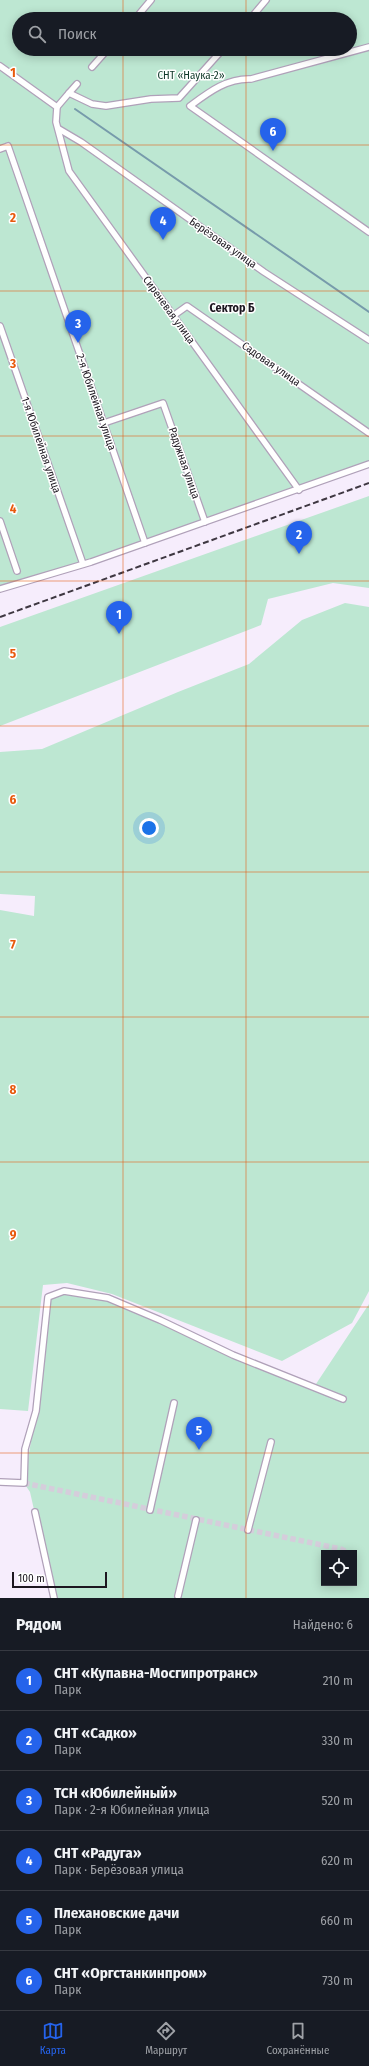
<!DOCTYPE html>
<html lang="ru">
<meta charset="utf-8">
<style>
:root{--surface:#171b24;--page:#242831;--text:#f1f3f6;--muted:#9ea1a6;--line:#363941;--accent:#2563eb}
body{margin:0;font-family:"Fira Sans Condensed",sans-serif;background:var(--page);color:var(--text)}
.controls{position:absolute;right:12px;bottom:12px;display:grid;overflow:hidden;border-radius:0px;box-shadow:0 2px 10px #0003}
.controls button{width:36px;height:36px;display:grid;place-items:center;padding:0;border:0;border-bottom:1px solid var(--line);background:var(--surface);color:var(--text);font:20px sans-serif}
.scale{position:absolute;left:12px;bottom:10px;width:95px;box-sizing:border-box;padding-left:4px;border:2px solid #1d1720;border-top:0;font-size:11px;line-height:14px;white-space:nowrap;color:#1d1720;-webkit-text-stroke:3px #fff;paint-order:stroke}
.you{position:absolute;left:149px;top:828px;width:14px;height:14px;margin:-10px;border:3px solid #fff;border-radius:50%;background:#1a73e8;box-shadow:0 0 0 6px #1a73e833}
.badge{display:grid;place-items:center;width:26px;height:26px;border-radius:50%;background:var(--accent);color:#fff;font-size:13px;font-weight:700}
.pin{position:absolute;translate:-50% -33px;filter:drop-shadow(0 1px 2px #0008)}
.pin::after{content:'';position:absolute;top:21px;width:14px;height:12px;background:inherit;clip-path:polygon(0 0,100% 0,50% 100%)}
.list{margin:0;padding:0;list-style:none}
h2{display:flex;justify-content:space-between;align-items:center;height:52px;margin:0;padding:0 16px;font-size:17px}
h2 small{font-size:13px;font-weight:400;color:var(--muted)}
.list li{display:grid;grid-template-columns:26px 1fr auto;gap:12px;align-items:center;box-sizing:border-box;height:60px;padding:0 16px;border-top:1px solid var(--line)}
.list b{display:block;font-size:15px;white-space:nowrap}
.list p{margin:0;font-size:13px;white-space:nowrap;color:var(--muted)}
.list em{font-size:13px;font-style:normal;color:var(--muted)}
.icon{flex:none;width:22px;height:22px;fill:none;stroke:currentColor;stroke-width:2;stroke-linecap:round;stroke-linejoin:round}
.map{position:relative;flex:none;width:369px;height:1598px;overflow:hidden}
.search{position:absolute;background:var(--surface);box-shadow:0 2px 10px #0003;left:12px;right:12px;top:12px;height:44px;display:flex;align-items:center;gap:10px;box-sizing:border-box;padding:0 14px;border-radius:22px;color:var(--muted);font-size:15px}
.sheet{height:412px;background:var(--surface)}
nav{display:flex;justify-content:space-around;align-items:center;box-sizing:border-box;height:56px;border-top:1px solid var(--line);background:var(--surface);font-size:11px;color:var(--muted)}
nav a{display:grid;justify-items:center;gap:2px}
nav .on{color:var(--accent)}
.map>svg:first-child{display:block}
.green{fill:#bde7d2;fill-rule:evenodd}
.lines{fill:none;stroke-linecap:round;stroke-linejoin:round}
.stream{stroke:#779bab;stroke-width:2}
.street-tunnel{stroke:#d5cddb;stroke-width:5.5;stroke-dasharray:5.5 3;stroke-linecap:butt}
.street-casing{stroke:#b0a1b9;stroke-width:8}
.street{stroke:#fff;stroke-width:5.5}
.rail{stroke:#3e3741;stroke-width:2;stroke-dasharray:6 3;stroke-linecap:butt}
.grid{fill:none;stroke:#e8590c;stroke-width:1;stroke-opacity:0.55}
.labels{text-anchor:middle;dominant-baseline:central;stroke-width:3;stroke-linejoin:round;paint-order:stroke}
.park-label{font-size:11px;fill:#0e3828;stroke:#fff}
.street-label{font-size:11px;fill:#1d1720;stroke:#fff}
.neighbourhood-label{font-size:12px;font-weight:bold;fill:#1d1720;stroke:#fff}
.grid-label{font-size:13px;text-anchor:middle;font-weight:bold;fill:#e8590c;stroke:#fff;stroke-width:3;stroke-linejoin:round;paint-order:stroke}
</style>
<div class="map">
<svg width="369" height="1598" viewBox="0 0 369 1598">
<rect width="100%" height="100%" fill="#f6edfc"/>
<!-- green -->
<g class="green">
<path d="M 0,0 L 369,0 L 369,464 L 91,562 L 0,589 ZM 19,19 L 350,19 L 350,49 L 19,49 Z"/>
<polygon points="369,496 369,588 333,583 268,599 261,625 0,726 0,627"/>
<polygon points="345,603 369,607 369,1291 352,1323 282,1361 112,1294 67,1283 43,1285 28,1411 0,1409 0,910 34,916 35,896 0,894 0,752 42,749 178,692 249,664 302,620"/>
<path d="M 64,1291 L 108,1298 L 233,1355 L 314,1387 L 369,1304 L 369,1598 L 54,1598 L 30,1492 L 24,1483 L 36,1411 L 48,1297 ZM 324,1553 L 354,1553 L 354,1583 L 324,1583 Z"/>
</g>
<g class="lines">
<!-- stream -->
<polyline class="stream" points="75,109 369,312"/>
<!-- street-tunnel -->
<polyline class="street-tunnel" points="24,1483 341,1549 349,1553"/>
<defs>
<g id="street">
<polyline points="135,19 151,0"/>
<polyline points="250,19 266,0"/>
<path d="M 369,47 L 251,79 C 227,78 209,92 190,106 L 369,232"/>
<polyline points="0,66 57,107 56,122 69,171 299,490"/>
<polyline points="92,67 108,49"/>
<polyline points="69,93 77,84"/>
<polyline points="57,107 69,93 92,104 106,106 151,99 179,98 223,49"/>
<polyline points="59,129 81,142 264,272 369,340"/>
<polyline points="0,149 8,146 145,543"/>
<polyline points="173,316 187,306 369,433"/>
<polyline points="0,326 83,564"/>
<polyline points="104,423 163,403 205,522"/>
<polyline points="0,521 17,571"/>
<polyline points="0,589 91,562 369,464"/>
<polyline points="0,1482 24,1483 25,1449 36,1411 48,1297 64,1291 108,1298 160,1320 233,1355 343,1399"/>
<polyline points="150,1510 174,1403"/>
<polyline points="35,1512 54,1598"/>
<polyline points="248,1530 271,1442"/>
<polyline points="178,1596 196,1520"/>
</g>
</defs>
<!-- street casing -->
<use href="#street" class="street-casing"/>
<!-- street -->
<use href="#street" class="street"/>
<!-- rail -->
<polyline class="rail" points="0,617 369,483"/>
</g>
<!-- grid -->
<path class="grid" d="M 123,0 L 123,19M 246,0 L 246,19M 123,49 L 123,1598M 246,49 L 246,1598M 0,145 L 369,145M 0,291 L 369,291M 0,436 L 369,436M 0,581 L 369,581M 0,726 L 369,726M 0,872 L 369,872M 0,1017 L 369,1017M 0,1162 L 369,1162M 0,1307 L 369,1307M 0,1453 L 369,1453"/>
<g class="labels">
<!-- park labels -->
<g class="park-label">
<text x="191" y="75">СНТ «Наука-2»</text>
</g>
<!-- street labels -->
<g class="street-label">
<text transform="translate(223 243) rotate(35)">Берёзовая улица</text>
<text transform="translate(169 310) rotate(54)">Сиреневая улица</text>
<text transform="translate(271 364) rotate(35)">Садовая улица</text>
<text transform="translate(96 402) rotate(71)">2-я Юбилейная улица</text>
<text transform="translate(41 445) rotate(71)">1-я Юбилейная улица</text>
<text transform="translate(184 463) rotate(71)">Радужная улица</text>
</g>
<!-- neighbourhood labels -->
<g class="neighbourhood-label">
<text x="232" y="308">Сектор Б</text>
</g>
</g>
<g class="grid-label">
<text x="13" y="77">1</text>
<text x="13" y="222">2</text>
<text x="13" y="368">3</text>
<text x="13" y="513">4</text>
<text x="13" y="658">5</text>
<text x="13" y="804">6</text>
<text x="13" y="949">7</text>
<text x="13" y="1094">8</text>
<text x="13" y="1239">9</text>
</g>
</svg>
<div class="controls">
<button><svg class="icon" aria-label="locate" viewBox="0 0 24 24"><circle cx="12" cy="12" r="6"/><path d="M12 2v4M12 18v4M2 12h4M18 12h4"/></svg></button>
</div>
<div class="scale">100 m</div>
<div class="you"></div>
<div class="pin badge" style="left:119px;top:634px">1</div>
<div class="pin badge" style="left:299px;top:554px">2</div>
<div class="pin badge" style="left:78px;top:343px">3</div>
<div class="pin badge" style="left:163px;top:240px">4</div>
<div class="pin badge" style="left:199px;top:1450px">5</div>
<div class="pin badge" style="left:273px;top:151px">6</div>
<div class="search"><svg class="icon" aria-label="search" viewBox="0 0 24 24"><circle cx="10" cy="10" r="6"/><path d="M15 15l6 6"/></svg>Поиск</div>
</div>
<section class="sheet">
<h2>Рядом<small>Найдено: 6</small></h2>
<ul class="list">
<li><span class="badge">1</span><div><b>СНТ «Купавна-Мосгипротранс»</b><p>Парк</p></div><em>210 m</em></li>
<li><span class="badge">2</span><div><b>СНТ «Садко»</b><p>Парк</p></div><em>330 m</em></li>
<li><span class="badge">3</span><div><b>ТСН «Юбилейный»</b><p>Парк · 2-я Юбилейная улица</p></div><em>520 m</em></li>
<li><span class="badge">4</span><div><b>СНТ «Радуга»</b><p>Парк · Берёзовая улица</p></div><em>620 m</em></li>
<li><span class="badge">5</span><div><b>Плехановские дачи</b><p>Парк</p></div><em>660 m</em></li>
<li><span class="badge">6</span><div><b>СНТ «Оргстанкинпром»</b><p>Парк</p></div><em>730 m</em></li>
</ul>
</section>
<nav>
<a class="on"><svg class="icon" aria-label="map" viewBox="0 0 24 24"><path d="M3 6l6-2 6 2 6-2v14l-6 2-6-2-6 2zM9 4v14M15 6v14"/></svg>Карта</a>
<a><svg class="icon" aria-label="directions" viewBox="0 0 24 24"><path d="M12 3l9 9-9 9-9-9zM9 14v-3h6M13 9l2 2-2 2"/></svg>Маршрут</a>
<a><svg class="icon" aria-label="saved" viewBox="0 0 24 24"><path d="M7 4h10v16l-5-4-5 4z"/></svg>Сохранённые</a>
</nav>
